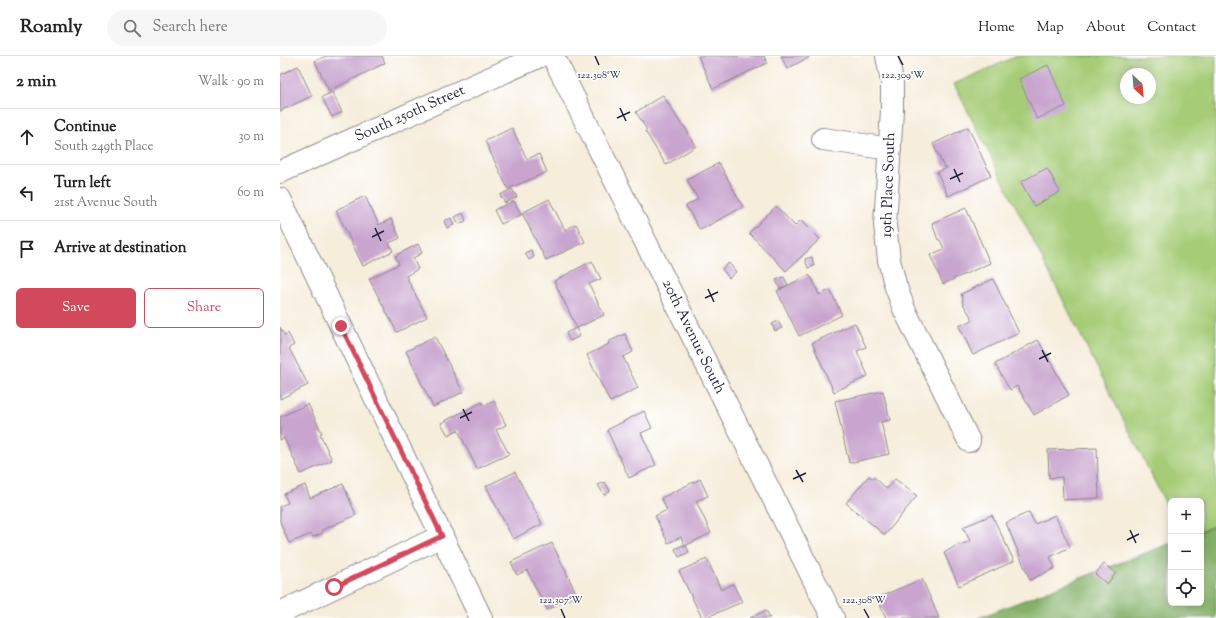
<!DOCTYPE html>
<meta charset="utf-8">
<style>
:root{--surface:#fff;--page:#f6f6f6;--text:#222;--muted:#767676;--line:#e0e0e0;--accent:#d1495b}
body{margin:0;font-family:"Sorts Mill Goudy",serif;background:var(--page);color:var(--text)}
.controls{position:absolute;right:12px;bottom:12px;display:grid;overflow:hidden;border-radius:6px;box-shadow:0 2px 10px #0003}
.controls button{width:36px;height:36px;display:grid;place-items:center;padding:0;border:0;border-bottom:1px solid var(--line);background:var(--surface);color:var(--text);font:20px sans-serif}
.compass{position:absolute;left:840px;top:12px;width:36px;height:36px;border-radius:50%;background:var(--surface);box-shadow:0 2px 10px #0003;rotate:154deg}
.stop{position:absolute;width:12px;height:12px;margin:-9px;border:3px solid #d1495b;border-radius:50%;background:#fff}
.stop.end{background:#d1495b;border-color:#fff;box-shadow:0 1px 4px #0008}
.list{margin:0;padding:0;list-style:none}
h2{display:flex;justify-content:space-between;align-items:center;height:52px;margin:0;padding:0 16px;font-size:17px}
h2 small{font-size:13px;font-weight:400;color:var(--muted)}
.list li{display:grid;grid-template-columns:26px 1fr auto;gap:12px;align-items:center;box-sizing:border-box;height:56px;padding:0 16px;border-top:1px solid var(--line)}
.list b{display:block;font-size:15px;white-space:nowrap}
.list p{margin:0;font-size:13px;white-space:nowrap;color:var(--muted)}
.list em{font-size:13px;font-style:normal;color:var(--muted)}
.actions{display:flex;gap:8px;padding:12px 16px}
.actions a{flex:1;padding:9px 0;border:1px solid var(--accent);border-radius:6px;text-align:center;font-size:14px;color:var(--accent)}
.actions .main{background:var(--accent);color:#fff}
.icon{flex:none;width:22px;height:22px;fill:none;stroke:currentColor;stroke-width:2;stroke-linecap:round;stroke-linejoin:round}
.map{position:relative;flex:none;width:936px;height:562px;overflow:hidden}
header{display:flex;align-items:center;gap:24px;box-sizing:border-box;height:56px;padding:0 20px;background:var(--surface);border-bottom:1px solid var(--line)}
header strong{font-size:19px}
nav{display:flex;gap:22px;margin-inline-start:auto;font-size:14px}
.search{width:280px;height:36px;background:var(--page);display:flex;align-items:center;gap:10px;box-sizing:border-box;padding:0 14px;border-radius:22px;color:var(--muted);font-size:15px}
main{display:flex}
aside{flex:1;background:var(--surface)}
.map>svg:first-child{display:block}
.green{fill:#a6cc77;stroke:#647759;fill-rule:evenodd}
.forest{fill:#84b068;stroke:#536952}
.building{fill:#c8a4cf}
.lines{fill:none;stroke-linecap:round;stroke-linejoin:round}
.minor-casing{stroke:#8c888b;stroke-width:24}
.minor{stroke:#fff;stroke-width:22}
.route{stroke:#d1495b;stroke-width:5}
.ticks{fill:none;stroke:#22223b;stroke-width:1.5}
.labels{text-anchor:middle;dominant-baseline:central;stroke-width:3.5;stroke-linejoin:round;paint-order:stroke}
.street-label{font-size:15px;fill:#22223b;stroke:#fff}
.ticks-label{font-size:10px;text-anchor:middle;fill:#22223b;stroke:#fff;stroke-width:3.5;stroke-linejoin:round;paint-order:stroke}
</style>
<header>
<strong>Roamly</strong>
<div class="search"><svg class="icon" aria-label="search" viewBox="0 0 24 24"><circle cx="10" cy="10" r="6"/><path d="M15 15l6 6"/></svg>Search here</div>
<nav><a>Home</a><a>Map</a><a>About</a><a>Contact</a></nav>
</header>
<main>
<aside>
<h2>2 min<small>Walk · 90 m</small></h2>
<ul class="list">
<li><svg class="icon" aria-label="ahead" viewBox="0 0 24 24"><path d="M12 20V5M6 11l6-6 6 6"/></svg><div><b>Continue</b><p>South 249th Place</p></div><em>30 m</em></li>
<li><svg class="icon" aria-label="left" viewBox="0 0 24 24"><path d="M17 20v-9H6M10 6l-5 5 5 5"/></svg><div><b>Turn left</b><p>21st Avenue South</p></div><em>60 m</em></li>
<li><svg class="icon" aria-label="arrive" viewBox="0 0 24 24"><path d="M6 21V4h12l-3 4 3 4H6"/></svg><div><b>Arrive at destination</b></div></li>
</ul>
<div class="actions"><a class="main">Save</a><a>Share</a></div>
</aside>
<div class="map">
<svg width="936" height="562" viewBox="0 0 936 562">
<rect width="100%" height="100%" fill="#fff"/>
<filter id="ink" filterUnits="userSpaceOnUse"><feTurbulence type="fractalNoise" baseFrequency=".025" numOctaves="2"/><feDisplacementMap in="SourceGraphic" scale="8" xChannelSelector="R" yChannelSelector="G"/><feConvolveMatrix kernelMatrix="1 2 1 2 8 2 1 2 1" color-interpolation-filters="sRGB"/></filter>
<filter id="wash" filterUnits="userSpaceOnUse"><feTurbulence type="fractalNoise" baseFrequency=".012" numOctaves="4" result="noise"/><feDisplacementMap in="SourceGraphic" scale="16" xChannelSelector="R" yChannelSelector="G"/><feGaussianBlur stdDeviation="0.9" result="paint"/><feColorMatrix in="noise" values="0 0 0 0 0 0 0 0 0 0 0 0 0 0 0 0 0 1.4 0 .05"/><feComposite in="paint" operator="in"/></filter>
<g filter="url(#wash)">
<rect width="100%" height="100%" fill="#f6eddb"/>
<!-- green -->
<path class="green" d="M 737,0 L 936,0 L 936,469 L 921,475 L 921,445 L 891,445 L 891,458 L 674,28 ZM 846,18 L 870,18 L 870,42 L 846,42 Z"/>
<!-- forest -->
<polygon class="forest" points="936,469 936,562 698,562 891,487 891,547 921,547 921,475"/>
<g id="blocks">
<!-- building -->
<g class="building">
<polygon points="46,0 102,0 105,7 49,35 35,5"/>
<polygon points="418,0 484,0 487,7 433,33"/>
<polygon points="501,0 529,0 529,1 507,13"/>
<polygon points="768,9 786,50 757,63 739,23"/>
<polygon points="18,10 32,40 0,55 0,19"/>
<polygon points="52,36 62,56 52,61 42,41"/>
<polygon points="383,39 402,70 404,70 416,90 386,109 365,75 367,74 356,56"/>
<polygon points="688,71 711,120 668,140 657,116 667,112 666,110 664,111 653,88"/>
<polygon points="232,72 247,103 259,98 267,116 228,133 205,85"/>
<polygon points="439,107 463,151 420,174 406,150 418,143 407,124"/>
<polygon points="767,112 780,136 754,150 741,126"/>
<polygon points="232,133 237,141 225,147 220,139"/>
<polygon points="85,140 99,169 111,163 120,182 109,187 113,195 83,210 56,154"/>
<polygon points="269,143 285,174 296,168 305,186 266,204 242,157"/>
<polygon points="234,145 241,159 221,168 214,154"/>
<polygon points="496,150 515,170 521,164 540,183 506,215 469,177"/>
<polygon points="686,152 710,207 663,228 650,199 664,193 660,184 658,184 652,167"/>
<polygon points="183,157 186,165 179,168 175,161"/>
<polygon points="171,162 174,169 167,172 164,165"/>
<polygon points="138,188 142,197 133,202 138,213 126,220 147,261 117,276 89,223 119,208 115,200"/>
<polygon points="251,194 254,201 249,204 245,197"/>
<polygon points="532,201 534,210 528,212 525,203"/>
<polygon points="312,205 321,223 309,228 324,259 297,272 274,225"/>
<polygon points="449,207 456,216 449,222 442,213"/>
<polygon points="529,219 530,221 532,222 539,239 550,234 562,259 519,280 497,235"/>
<polygon points="504,221 508,229 500,233 496,224"/>
<polygon points="713,223 739,277 693,299 679,270 693,264 682,246 683,243 681,238"/>
<polygon points="498,265 502,272 495,275 492,268"/>
<polygon points="575,267 586,291 577,295 588,320 554,336 532,287"/>
<polygon points="0,271 4,279 8,277 14,289 9,292 28,329 0,343"/>
<polygon points="296,272 300,280 290,285 286,277"/>
<polygon points="345,278 353,296 343,301 358,332 330,346 307,299 329,288 328,286"/>
<polygon points="155,281 183,336 153,351 126,295"/>
<polygon points="758,284 789,339 754,359 737,330 730,334 715,308"/>
<polygon points="603,335 610,364 601,366 609,398 569,407 555,345"/>
<polygon points="214,345 226,369 216,374 229,398 197,413 178,374 168,379 161,367 202,346 204,350"/>
<polygon points="28,348 42,377 40,378 52,404 21,418 4,382 0,384 0,361"/>
<polygon points="364,355 372,372 361,377 376,409 349,422 327,374"/>
<polygon points="817,392 819,442 783,444 782,421 769,422 768,394"/>
<polygon points="235,416 262,468 233,483 206,430"/>
<polygon points="589,420 593,423 594,421 607,433 615,423 637,440 605,479 566,447"/>
<polygon points="420,423 428,440 416,445 431,477 405,490 401,481 388,487 375,460 387,454 381,442"/>
<polygon points="325,426 330,435 324,439 318,429"/>
<polygon points="63,428 76,459 42,474 43,477 33,481 31,478 9,487 0,466 0,450 8,447 4,438 25,429 30,442"/>
<polygon points="749,456 755,468 775,459 790,491 770,501 775,512 750,524 726,467"/>
<polygon points="712,459 734,505 679,530 664,497 679,488 681,489 690,485 683,471"/>
<polygon points="272,487 297,539 267,554 247,514 237,519 231,506"/>
<polygon points="403,489 404,491 406,490 409,496 399,501 395,493"/>
<polygon points="427,503 441,534 453,528 462,546 425,562 422,562 399,515"/>
<polygon points="824,508 836,517 827,528 815,518"/>
<polygon points="642,523 659,562 606,562 597,542"/>
<polygon points="486,554 490,562 470,562"/>
</g>
</g>
</g>
<g filter="url(#ink)">
<use href="#blocks" fill-opacity="0" stroke="#8c888b" stroke-width="1"/>
<g class="lines">
<defs>
<g id="minor">
<polyline points="273,0 553,562"/>
<polyline points="607,0 612,26 612,54 605,169 609,204 615,228 624,253 689,385"/>
<polyline points="543,83 610,93"/>
<polyline points="0,116 260,0"/>
<polyline points="0,143 201,562"/>
<polyline points="0,557 162,480"/>
</g>
</defs>
<!-- minor casing -->
<use href="#minor" class="minor-casing"/>
<!-- minor -->
<use href="#minor" class="minor"/>
</g>
</g>
<g class="lines" filter="url(#ink)">
<!-- route -->
<polyline class="route" points="54,531 162,480 61,270"/>
</g>
<!-- ticks -->
<path class="ticks" d="M 315,0 L 319,9M 618,0 L 623,9M 340,52 L 346,65M 337,62 L 350,56M 674,113 L 680,126M 670,123 L 683,117M 95,172 L 101,185M 92,181 L 104,175M 428,233 L 434,246M 425,242 L 438,236M 762,294 L 768,306M 759,303 L 771,297M 183,353 L 189,365M 180,362 L 192,356M 516,414 L 523,426M 513,423 L 526,417M 850,474 L 856,487M 847,484 L 859,478M 281,553 L 285,562M 584,553 L 589,562"/>
<g class="labels">
<!-- street labels -->
<g class="street-label">
<text transform="translate(130 58) rotate(-24)">South 250th Street</text>
<text transform="translate(609 129) rotate(-88)">19th Place South</text>
<text transform="translate(413 281) rotate(64)">20th Avenue South</text>
</g>
</g>
<g class="ticks-label">
<text x="319" y="22">122.308°W</text>
<text x="623" y="22">122.309°W</text>
<text x="281" y="547">122.307°W</text>
<text x="584" y="547">122.308°W</text>
</g>
</svg>
<div class="controls">
<button>+</button>
<button>−</button>
<button><svg class="icon" aria-label="locate" viewBox="0 0 24 24"><circle cx="12" cy="12" r="6"/><path d="M12 2v4M12 18v4M2 12h4M18 12h4"/></svg></button>
</div>
<svg class="compass" viewBox="-18 -18 36 36"><path d="M0-13l5 13h-10z" fill="#e53935"/><path d="M0 13l5-13h-10z" fill="#767676"/></svg>
<div class="stop" style="left:54px;top:531px"></div>
<div class="stop end" style="left:61px;top:270px"></div>
</div>
</main>
